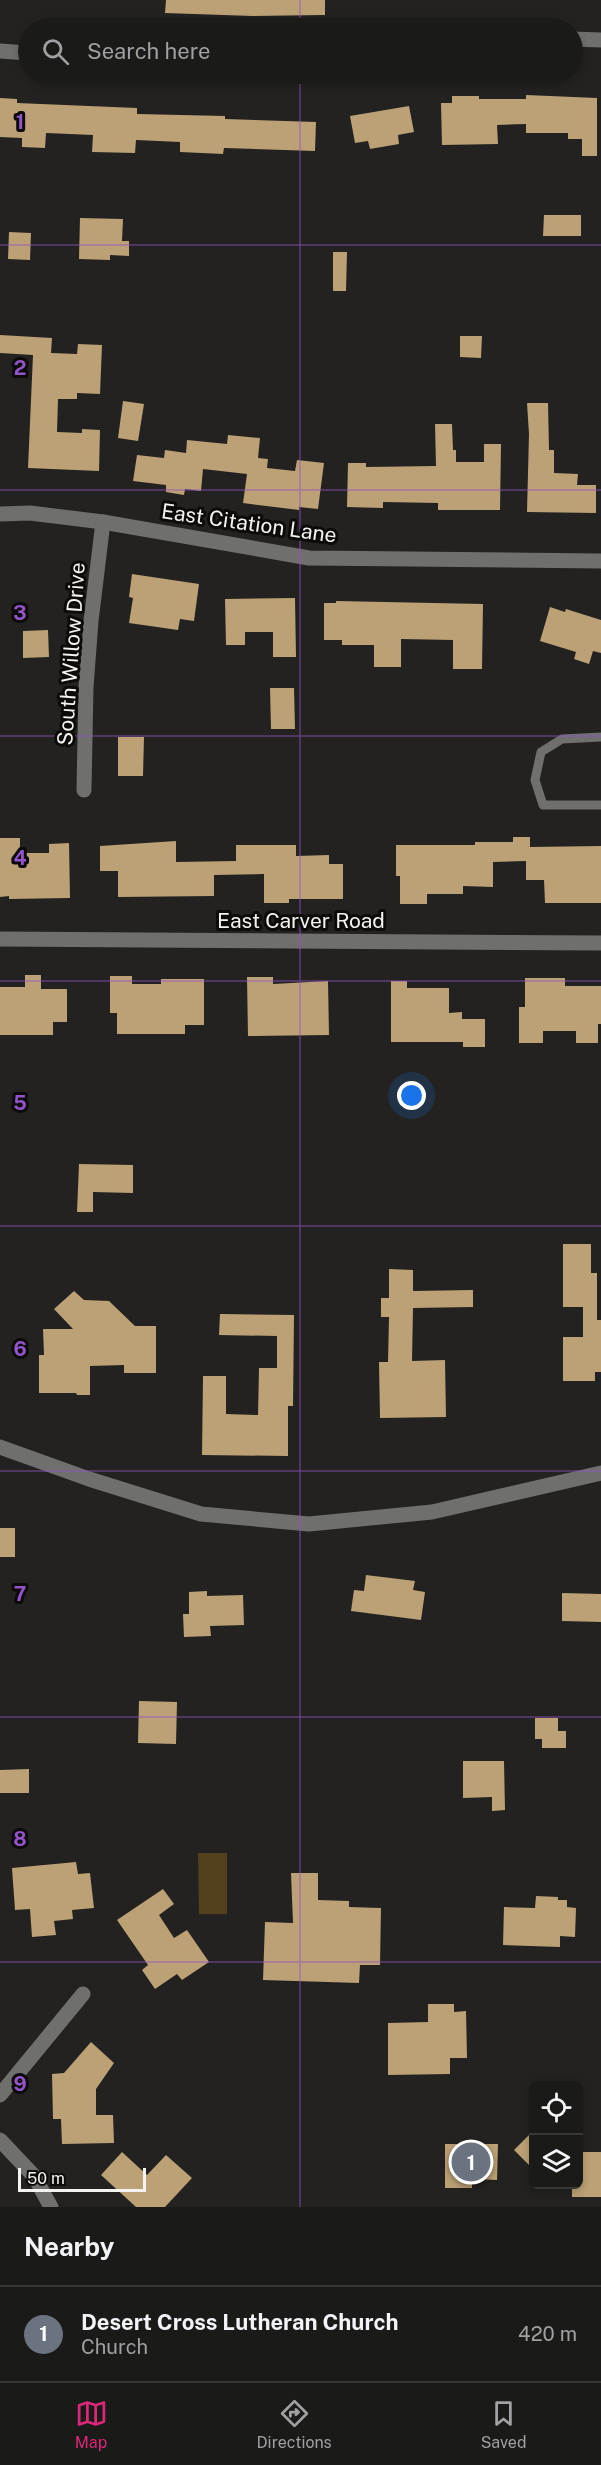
<!DOCTYPE html>
<style>
:root{--surface:#1a1a18;--page:#232321;--text:#f1f3f6;--muted:#9fa1a2;--line:#383837;--accent:#db2777}
body{margin:0;font-family:"Public Sans",sans-serif;background:var(--page);color:var(--text)}
.controls{position:absolute;right:18px;bottom:18px;display:grid;overflow:hidden;border-radius:9px;box-shadow:0 3px 9px #0003}
.controls button{width:54px;height:54px;display:grid;place-items:center;padding:0;border:0;border-bottom:2px solid var(--line);background:var(--surface);color:var(--text);font:30px sans-serif}
.scale{position:absolute;left:18px;bottom:15px;width:128px;box-sizing:border-box;padding-left:6px;border:3px solid #f4f3f1;border-top:0;font-size:16px;line-height:21px;white-space:nowrap;color:#f4f3f1;-webkit-text-stroke:4px #0c0b0a;paint-order:stroke}
.you{position:absolute;left:412px;top:1096px;width:21px;height:21px;margin:-15px;border:4px solid #fff;border-radius:50%;background:#1a73e8;box-shadow:0 0 0 9px #1a73e833}
.badge{display:grid;place-items:center;width:39px;height:39px;border-radius:50%;background:var(--accent);color:#fff;font-size:20px;font-weight:700}
.pin{position:absolute;translate:-50% -50%;border:3px solid #fff;box-shadow:0 2px 6px #0006}
.list{margin:0;padding:0;list-style:none}
h2{display:flex;justify-content:space-between;align-items:center;height:78px;margin:0;padding:0 24px;font-size:26px}
h2 small{font-size:20px;font-weight:400;color:var(--muted)}
.list li{display:grid;grid-template-columns:39px 1fr auto;gap:18px;align-items:center;box-sizing:border-box;height:96px;padding:0 24px;border-top:2px solid var(--line)}
.list b{display:block;font-size:22px;white-space:nowrap}
.list p{margin:0;font-size:20px;white-space:nowrap;color:var(--muted)}
.list em{font-size:20px;font-style:normal;color:var(--muted)}
.icon{flex:none;width:33px;height:33px;fill:none;stroke:currentColor;stroke-width:2;stroke-linecap:round;stroke-linejoin:round}
.map{position:relative;flex:none;width:601px;height:2207px;overflow:hidden}
.search{position:absolute;background:var(--surface);box-shadow:0 3px 9px #0003;left:18px;right:18px;top:18px;height:66px;display:flex;align-items:center;gap:15px;box-sizing:border-box;padding:0 21px;border-radius:33px;color:var(--muted);font-size:22px}
.sheet{height:174px;background:var(--surface)}
nav{display:flex;justify-content:space-around;align-items:center;box-sizing:border-box;height:84px;border-top:2px solid var(--line);background:var(--surface);font-size:16px;color:var(--muted)}
nav a{display:grid;justify-items:center;gap:3px}
nav .on{color:var(--accent)}
.map>svg:first-child{display:block}
.green{fill:#53401c}
.building{fill:#bba175}
.lines{fill:none;stroke-linecap:round;stroke-linejoin:round}
.lane{stroke:#6f6f6d;stroke-width:9}
.street{stroke:#6f6f6d;stroke-width:15}
.grid{fill:none;stroke:#9354c9;stroke-width:1.5;stroke-opacity:0.55}
.labels{text-anchor:middle;dominant-baseline:central;stroke-width:6;stroke-linejoin:round;paint-order:stroke}
.street-label{font-size:21px;fill:#f4f3f1;stroke:#0c0b0a}
.grid-label{font-size:20px;text-anchor:middle;font-weight:bold;fill:#9354c9;stroke:#0c0b0a;stroke-width:6;stroke-linejoin:round;paint-order:stroke}
</style>
<div class="map">
<svg width="601" height="2207" viewBox="0 0 601 2207">
<rect width="100%" height="100%" fill="#232220"/>
<!-- green -->
<polygon class="green" points="198,1853 227,1853 227,1914 199,1914"/>
<!-- building -->
<g class="building">
<polygon points="166,0 325,0 325,15 252,16 165,13"/>
<polygon points="526,95 597,98 597,156 582,156 582,139 568,139 568,133 526,133 526,124 497,125 498,144 442,145 441,103 452,103 452,96 479,96 479,99 526,99"/>
<polygon points="0,98 17,99 17,103 137,108 137,114 225,116 225,119 316,122 315,151 224,148 223,154 180,152 180,142 136,140 135,153 92,152 93,135 46,133 45,148 22,147 22,138 0,137"/>
<polygon points="409,106 414,132 398,135 399,144 370,149 368,141 355,143 350,116"/>
<polygon points="544,215 581,215 581,236 543,236"/>
<polygon points="80,218 123,219 122,241 129,241 129,256 110,255 110,260 79,259"/>
<polygon points="9,232 31,233 30,260 8,259"/>
<polygon points="333,252 347,252 346,291 333,291"/>
<polygon points="0,335 52,338 51,353 77,354 78,344 102,345 100,394 77,393 77,399 58,399 57,432 82,433 82,429 100,430 99,471 28,468 33,355 0,353"/>
<polygon points="460,336 482,336 481,358 460,357"/>
<polygon points="123,401 144,404 138,441 118,438"/>
<polygon points="527,403 548,403 549,450 554,450 554,473 578,474 577,485 596,485 596,513 527,512 529,434"/>
<polygon points="435,424 452,424 453,450 456,450 456,462 484,462 484,444 501,444 500,510 438,510 438,503 383,502 383,508 347,507 348,463 366,463 366,467 436,466"/>
<polygon points="228,435 260,438 258,458 268,459 267,468 295,471 297,460 324,463 318,509 299,507 299,510 243,503 247,474 203,469 201,491 185,489 184,495 166,492 166,485 133,481 137,455 164,458 165,450 186,453 187,440 227,444"/>
<polygon points="132,574 199,584 194,621 180,619 178,630 129,623 133,598 129,597"/>
<polygon points="295,598 296,657 273,657 273,632 245,632 245,645 226,645 225,599"/>
<polygon points="336,601 483,604 482,669 453,669 453,640 401,639 401,667 374,667 374,645 342,645 342,640 324,640 324,603 336,603"/>
<polygon points="550,607 565,612 566,609 601,620 601,653 593,651 589,664 574,659 576,652 540,641"/>
<polygon points="48,630 49,657 23,658 23,631"/>
<polygon points="270,688 294,688 295,729 271,729"/>
<polygon points="118,737 144,737 143,776 118,776"/>
<polygon points="513,837 530,837 530,847 601,846 601,903 545,903 544,880 526,880 526,861 493,862 493,887 463,886 463,894 427,894 427,904 400,904 400,876 396,876 396,845 475,845 475,842 513,842"/>
<polygon points="0,838 20,838 20,853 49,853 49,844 69,843 70,898 9,899 9,896 0,897"/>
<polygon points="176,841 176,862 236,861 236,845 296,845 296,856 329,855 329,864 343,864 343,899 289,899 289,903 264,903 264,874 214,875 214,896 118,897 118,871 100,871 100,846"/>
<polygon points="25,975 41,975 41,989 67,989 67,1022 53,1022 53,1035 0,1035 0,987 25,987"/>
<polygon points="110,976 132,976 132,984 161,984 161,979 204,979 204,1025 185,1025 185,1034 117,1034 117,1013 110,1013"/>
<polygon points="247,977 273,977 273,984 328,981 329,1035 248,1036"/>
<polygon points="525,978 565,978 565,986 601,986 601,1024 598,1024 598,1043 576,1043 576,1031 543,1031 543,1043 519,1043 519,1007 525,1007"/>
<polygon points="391,981 407,981 407,988 449,988 449,1013 462,1012 462,1019 485,1019 485,1047 463,1047 463,1042 391,1042"/>
<polygon points="79,1164 133,1165 133,1193 93,1192 93,1212 77,1212"/>
<polygon points="563,1244 591,1244 591,1273 597,1273 597,1320 601,1320 601,1372 595,1372 595,1381 563,1381 563,1337 583,1337 583,1307 563,1307"/>
<polygon points="389,1269 413,1270 413,1291 473,1290 473,1307 413,1308 412,1361 445,1360 446,1417 380,1418 379,1362 388,1362 389,1317 381,1317 381,1298 389,1298"/>
<polygon points="74,1291 84,1300 109,1301 135,1326 156,1326 156,1373 124,1373 124,1365 90,1366 90,1395 77,1395 76,1393 39,1393 39,1355 44,1355 43,1329 73,1329 54,1309"/>
<polygon points="220,1314 294,1315 293,1406 288,1406 288,1456 202,1455 203,1376 226,1376 226,1414 258,1415 259,1368 277,1368 277,1336 219,1335"/>
<rect x="0" y="1528" width="15" height="29"/>
<polygon points="366,1575 415,1581 413,1590 425,1592 421,1620 351,1611 354,1590 364,1591"/>
<polygon points="207,1591 207,1596 243,1595 244,1625 210,1626 211,1636 184,1637 183,1614 189,1614 189,1592"/>
<polygon points="562,1593 601,1594 601,1622 562,1621"/>
<polygon points="139,1701 177,1702 176,1744 138,1743"/>
<polygon points="535,1718 558,1718 558,1731 566,1731 566,1748 542,1748 542,1739 535,1739"/>
<polygon points="463,1761 504,1761 505,1810 492,1811 492,1797 463,1798"/>
<polygon points="29,1769 29,1793 0,1793 0,1770"/>
<polygon points="76,1862 78,1874 90,1873 94,1908 72,1910 73,1919 54,1921 56,1935 32,1937 30,1909 15,1910 12,1868"/>
<polygon points="291,1873 318,1873 318,1900 349,1901 349,1907 381,1908 380,1965 360,1965 359,1983 263,1980 265,1922 293,1923"/>
<polygon points="163,1889 174,1904 159,1915 174,1938 187,1930 209,1962 182,1980 177,1974 155,1989 142,1970 148,1965 117,1920"/>
<polygon points="536,1896 558,1897 558,1900 567,1900 567,1907 576,1908 575,1937 560,1936 560,1947 503,1945 504,1907 535,1908"/>
<polygon points="428,2004 454,2004 454,2012 466,2011 467,2058 450,2058 450,2074 388,2075 388,2023 428,2022"/>
<polygon points="91,2042 114,2063 96,2089 96,2115 113,2115 114,2143 62,2144 61,2119 53,2119 52,2074 64,2073"/>
<polygon points="534,2130 534,2170 514,2150"/>
<polygon points="445,2144 498,2144 497,2180 472,2179 472,2188 445,2188"/>
<polygon points="122,2152 147,2175 166,2155 192,2178 165,2207 136,2207 101,2175"/>
<polygon points="583,2152 601,2152 601,2197 572,2197 572,2184 579,2184 579,2170 583,2170"/>
</g>
<g class="lines">
<!-- lane -->
<polyline class="lane" points="601,737 562,739 541,752 535,780 543,805 601,805"/>
<!-- street -->
<g class="street">
<polyline points="572,39 601,40"/>
<polyline points="0,51 28,53"/>
<polyline points="0,514 30,513 103,522 309,558 601,561"/>
<polyline points="84,790 86,687 91,621 103,522"/>
<polyline points="0,939 601,943"/>
<polyline points="0,1447 89,1479 201,1514 309,1524 432,1512 601,1473"/>
<polyline points="0,2095 83,1994"/>
<polyline points="0,2140 34,2176 51,2207"/>
</g>
</g>
<!-- grid -->
<path class="grid" d="M 300,0 L 300,28M 300,74 L 300,2207M 0,245 L 601,245M 0,490 L 601,490M 0,736 L 601,736M 0,981 L 601,981M 0,1226 L 601,1226M 0,1471 L 601,1471M 0,1717 L 601,1717M 0,1962 L 601,1962"/>
<g class="labels">
<!-- street labels -->
<g class="street-label">
<text transform="translate(249 523) rotate(8)">East Citation Lane</text>
<text transform="translate(71 654) rotate(-86)">South Willow Drive</text>
<text x="301" y="920">East Carver Road</text>
</g>
</g>
<g class="grid-label">
<text x="20" y="129">1</text>
<text x="20" y="375">2</text>
<text x="20" y="620">3</text>
<text x="20" y="865">4</text>
<text x="20" y="1110">5</text>
<text x="20" y="1356">6</text>
<text x="20" y="1601">7</text>
<text x="20" y="1846">8</text>
<text x="20" y="2091">9</text>
</g>
</svg>
<div class="controls">
<button><svg class="icon" aria-label="locate" viewBox="0 0 24 24"><circle cx="12" cy="12" r="6"/><path d="M12 2v4M12 18v4M2 12h4M18 12h4"/></svg></button>
<button><svg class="icon" aria-label="layers" viewBox="0 0 24 24"><path d="M12 4l9 5-9 5-9-5zM3 14l9 5 9-5"/></svg></button>
</div>
<div class="scale">50 m</div>
<div class="you"></div>
<div class="pin badge" style="left:471px;top:2162px;background:#6b7280">1</div>
<div class="search"><svg class="icon" aria-label="search" viewBox="0 0 24 24"><circle cx="10" cy="10" r="6"/><path d="M15 15l6 6"/></svg>Search here</div>
</div>
<section class="sheet">
<h2>Nearby<small></small></h2>
<ul class="list">
<li><span class="badge" style="background:#6b7280">1</span><div><b>Desert Cross Lutheran Church</b><p>Church</p></div><em>420 m</em></li>
</ul>
</section>
<nav>
<a class="on"><svg class="icon" aria-label="map" viewBox="0 0 24 24"><path d="M3 6l6-2 6 2 6-2v14l-6 2-6-2-6 2zM9 4v14M15 6v14"/></svg>Map</a>
<a><svg class="icon" aria-label="directions" viewBox="0 0 24 24"><path d="M12 3l9 9-9 9-9-9zM9 14v-3h6M13 9l2 2-2 2"/></svg>Directions</a>
<a><svg class="icon" aria-label="saved" viewBox="0 0 24 24"><path d="M7 4h10v16l-5-4-5 4z"/></svg>Saved</a>
</nav>
